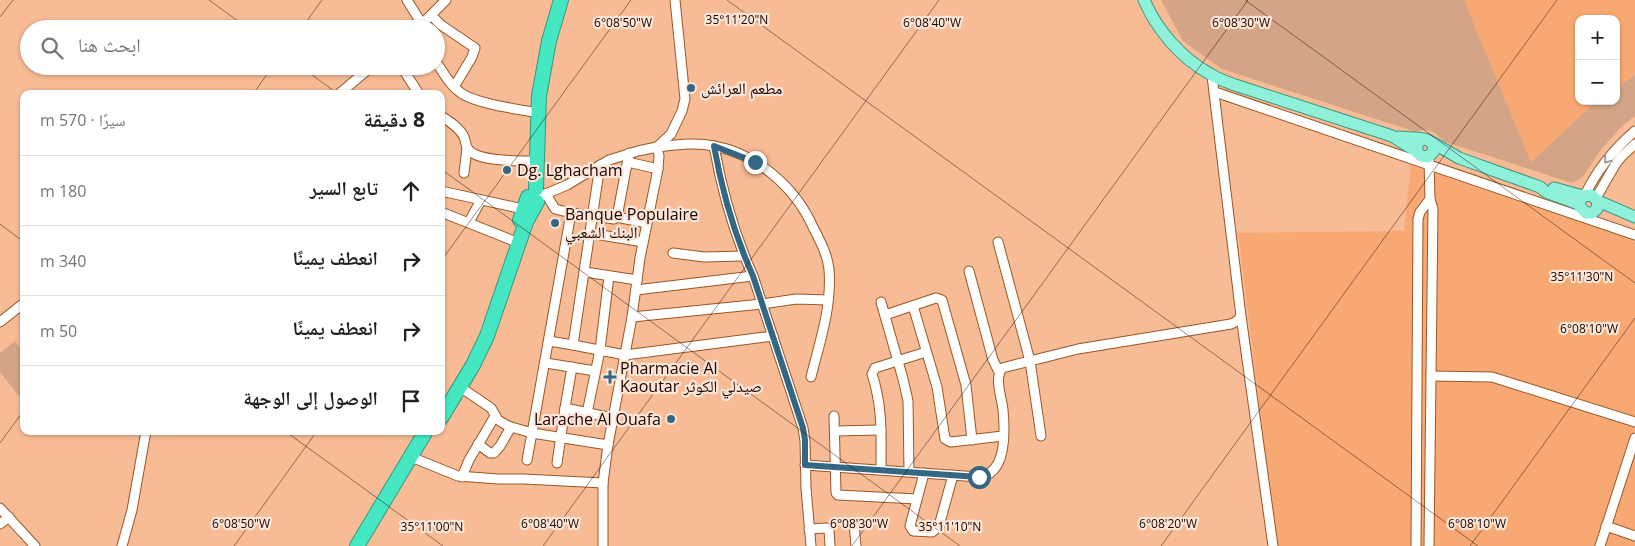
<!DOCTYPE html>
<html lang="ar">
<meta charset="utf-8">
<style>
:root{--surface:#fff;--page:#f2f2f2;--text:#202124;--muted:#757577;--line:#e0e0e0}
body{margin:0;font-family:"Open Sans","Noto Naskh Arabic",sans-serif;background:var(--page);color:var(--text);direction:rtl}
.controls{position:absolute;right:15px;top:15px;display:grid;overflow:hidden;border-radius:10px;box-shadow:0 1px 4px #0004}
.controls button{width:45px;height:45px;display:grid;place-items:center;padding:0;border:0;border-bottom:1px solid var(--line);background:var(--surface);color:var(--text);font:25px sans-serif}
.stop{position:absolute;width:15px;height:15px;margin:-11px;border:4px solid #336783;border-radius:50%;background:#fff}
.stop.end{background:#336783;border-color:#fff;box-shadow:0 1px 5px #0008}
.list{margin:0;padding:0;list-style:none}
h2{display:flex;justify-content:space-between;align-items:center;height:65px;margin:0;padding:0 20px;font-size:21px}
h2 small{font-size:16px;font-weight:400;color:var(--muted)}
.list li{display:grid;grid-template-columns:32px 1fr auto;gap:15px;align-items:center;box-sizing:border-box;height:70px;padding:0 20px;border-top:1px solid var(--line)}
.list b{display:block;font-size:19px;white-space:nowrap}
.list em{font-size:16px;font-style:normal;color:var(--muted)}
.icon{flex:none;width:28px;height:28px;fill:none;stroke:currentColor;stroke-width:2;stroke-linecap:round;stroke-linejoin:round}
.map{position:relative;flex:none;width:1635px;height:546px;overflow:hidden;direction:ltr}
.search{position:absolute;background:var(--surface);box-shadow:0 1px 4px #0004;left:20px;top:20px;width:425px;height:55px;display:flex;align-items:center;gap:12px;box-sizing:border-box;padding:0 18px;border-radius:28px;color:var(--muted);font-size:19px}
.panel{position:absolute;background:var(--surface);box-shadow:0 1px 4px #0004;left:20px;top:90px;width:425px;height:345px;border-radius:10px;direction:rtl}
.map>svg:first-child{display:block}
.built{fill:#f8a873}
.green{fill:#d3a485}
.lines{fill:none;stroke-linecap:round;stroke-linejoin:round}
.minor-casing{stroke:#995726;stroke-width:11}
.major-casing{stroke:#37987e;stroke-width:13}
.highway-casing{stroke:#37987e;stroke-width:16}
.minor{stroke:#fff;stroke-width:9}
.major{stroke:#8ff1da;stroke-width:11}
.highway{stroke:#45e7c2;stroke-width:14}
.oneway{stroke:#a49b99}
.route{stroke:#336783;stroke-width:6}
.ticks{fill:none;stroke:#1c0400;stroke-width:1;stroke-opacity:0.45}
.poi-dot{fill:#336783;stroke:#fde5d7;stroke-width:2}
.labels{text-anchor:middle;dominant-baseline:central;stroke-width:4.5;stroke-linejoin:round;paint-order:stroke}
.poi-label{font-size:16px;fill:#1c0400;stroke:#fde5d7;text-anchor:start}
.ticks-label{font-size:12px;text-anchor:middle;fill:#1c0400;stroke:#fde5d7;stroke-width:4.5;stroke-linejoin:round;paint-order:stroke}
</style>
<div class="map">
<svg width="1635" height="546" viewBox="0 0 1635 546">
<rect width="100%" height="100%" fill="#f7bb95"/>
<!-- built -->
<g class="built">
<polygon points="1464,0 1635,0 1635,75 1616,88 1616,19 1579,19 1579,101 1598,101 1589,108 1531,162"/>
<polygon points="1411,165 1635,241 1635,546 1277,546 1238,233 1404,231"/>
</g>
<!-- green -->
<g class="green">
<path d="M 1161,0 L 1464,0 L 1531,162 L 1589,108 L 1598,101 L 1616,101 L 1616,88 L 1635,75 L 1635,116 L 1621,127 L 1599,152 L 1583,177 L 1572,183 L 1443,141 C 1435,132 1428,127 1416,132 L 1222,69 L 1183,41 Z"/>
<polygon points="15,341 24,352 24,393 19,396 0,372 0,353"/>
</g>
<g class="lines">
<defs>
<g id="minor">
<polyline points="407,0 422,24"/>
<polyline points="431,15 441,25 475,48 472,57 454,87"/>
<polyline points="417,29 446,0"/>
<path d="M 436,62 C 444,73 450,86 461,93 C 477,104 518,109 538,113"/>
<polyline points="401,66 419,94"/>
<polyline points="1212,76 1241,316 1273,546"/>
<polyline points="1215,92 1635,235"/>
<polyline points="339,94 372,66"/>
<path d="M 441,116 C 449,121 460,128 464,137 C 466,141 465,145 468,149 C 477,162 521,161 536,161"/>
<path d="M 714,146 C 722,191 734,234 753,276 L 803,428 L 805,441 L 806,488 L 811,546"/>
<polyline points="1429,159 1430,199 1433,209 1429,546"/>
<polyline points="628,162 658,169"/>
<polyline points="464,173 467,148"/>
<polyline points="441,191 523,209"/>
<polyline points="546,194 555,209 571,213"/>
<path d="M 1585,195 C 1597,170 1614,149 1635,131"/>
<polyline points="541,196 567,185 609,160 638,151 657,147 671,134 682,111 685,99 675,0"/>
<polyline points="1596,198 1615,165 1621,157 1635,144"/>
<polyline points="441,212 514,241"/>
<polyline points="616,217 647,223"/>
<polyline points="469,222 481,200"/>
<polyline points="589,233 643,242"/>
<polyline points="998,242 1030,361 1041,436"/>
<polyline points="673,253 704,257 744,256"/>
<polyline points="969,271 993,360 999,372"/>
<polyline points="585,272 637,280"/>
<polyline points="636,290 753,276"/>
<polyline points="881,302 903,379 908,401 909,471"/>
<polyline points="913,306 937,387 945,439 951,442 1003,436"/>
<polyline points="885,315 936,298 942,300 966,385 972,440"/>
<polyline points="632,317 762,304 796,299 828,300"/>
<polyline points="0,322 24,303"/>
<polyline points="549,341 573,345 600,165"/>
<polyline points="573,345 625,355 773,336"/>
<polyline points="546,363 595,371"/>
<polyline points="1431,376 1492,377 1635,422"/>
<polyline points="460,387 491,408 498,420 508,426 532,433 571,213 614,219 618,212 629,153"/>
<polyline points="565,408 572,367"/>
<polyline points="587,413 600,350 609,276"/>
<polyline points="834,416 836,493 838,495 917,499"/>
<polyline points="835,431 881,430"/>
<polyline points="478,444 490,453 494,453 500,446 511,427"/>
<polyline points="416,459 458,476 498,479 524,479 603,483"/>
<polyline points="527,460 532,433 608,445"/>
<polyline points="557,463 565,408 612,418"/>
<path d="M 805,465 L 979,477 C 1007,474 1005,431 1003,410 C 1002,398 994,379 1002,368 L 1078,349 L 1231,324 L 1237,321 L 1241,316"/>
<path d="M 881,469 C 881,435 883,408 872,374 L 875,368 L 926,352"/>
<polyline points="924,473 910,526 913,531 932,532 939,526 953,475"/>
<polyline points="462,477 469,460 495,416"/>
<polyline points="0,508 35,546"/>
<polyline points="854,523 856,546"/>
<polyline points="0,524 9,517"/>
<polyline points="1606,526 1635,536"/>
<polyline points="809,529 826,528 829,530 830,546"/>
<polyline points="122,546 132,510 146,431"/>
<path d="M 603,546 L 603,483 L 608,445 L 632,317 L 640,258 L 658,169 L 659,156 L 657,147 C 676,145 695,142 714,146 C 757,154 795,187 813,227 C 820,241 827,253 829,269 C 832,307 820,341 811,377"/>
<polyline points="1416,546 1418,219 1420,212 1430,199"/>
<polyline points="1600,546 1635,438"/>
</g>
<g id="major">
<path d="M 1144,0 C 1157,30 1181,58 1210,74 C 1218,79 1227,82 1235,85 L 1392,136 L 1416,151"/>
<path d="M 1399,137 C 1411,139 1435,134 1434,151 L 1428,157 L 1421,156 L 1416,151 L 1418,142 L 1423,139"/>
<polyline points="1433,143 1459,158 1540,187 1546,192 1579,204"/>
<polyline points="1554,188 1583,196 1591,195 1598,201 1635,217"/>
<polyline points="1582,198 1579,201 1580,207 1586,213 1592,213 1597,209 1598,201"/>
</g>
<g id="highway">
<polyline points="536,189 539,96 549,41 561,0"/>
<polyline points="520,220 528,197"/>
<polyline points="441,418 473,365 487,336 526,222 537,202"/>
<polyline points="357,546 426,431"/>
</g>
</defs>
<!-- minor casing -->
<use href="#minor" class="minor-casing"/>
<!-- major casing -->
<use href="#major" class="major-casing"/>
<!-- highway casing -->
<use href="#highway" class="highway-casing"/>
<!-- minor -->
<use href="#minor" class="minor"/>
<!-- major -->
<use href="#major" class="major"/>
<!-- highway -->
<use href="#highway" class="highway"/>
</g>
<!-- one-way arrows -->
<defs><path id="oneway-chevron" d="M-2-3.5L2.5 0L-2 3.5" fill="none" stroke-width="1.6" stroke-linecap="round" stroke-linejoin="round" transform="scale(1.25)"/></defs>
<use class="oneway" href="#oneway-chevron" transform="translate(1607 160) rotate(129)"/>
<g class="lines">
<!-- route -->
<path class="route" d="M 755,162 L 714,146 C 722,191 734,234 753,276 L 803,428 L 805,440 L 805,465 L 979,477"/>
</g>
<!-- ticks -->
<path class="ticks" d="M 209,0 L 249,29M 727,0 L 1478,546M 1245,0 L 1635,283M 0,17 L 13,0M 301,29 L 322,0M 300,66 L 338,94M 253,94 L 273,66M 441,169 L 960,546M 0,224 L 24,242M 441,261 L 631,0M 285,431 L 443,546M 0,443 L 24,410M 234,546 L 317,431M 543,546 L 939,0M 852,546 L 1248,0M 1161,546 L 1557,0M 1470,546 L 1635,318"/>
<!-- markers -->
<g class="poi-dot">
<circle cx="691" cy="88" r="5"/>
<circle cx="507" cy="170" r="5"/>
<circle cx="555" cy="223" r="5"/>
<path d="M607.5 369.5h5v5h5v5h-5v5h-5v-5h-5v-5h5z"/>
<circle cx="671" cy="419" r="5"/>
</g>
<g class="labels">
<!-- poi labels -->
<g class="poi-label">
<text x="701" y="88">مطعم العرائش</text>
<text x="517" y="170">Dg. Lghacham</text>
<text x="565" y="214">Banque Populaire<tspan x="565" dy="18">البنك الشعبي</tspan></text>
<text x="620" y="368">Pharmacie Al<tspan x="620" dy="18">Kaoutar صيدلي الكوثر</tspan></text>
<text x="661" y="419" text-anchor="end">Larache Al Ouafa</text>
</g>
</g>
<g class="ticks-label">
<text x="737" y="24">35°11'20"N</text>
<text x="623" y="27">6°08'50"W</text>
<text x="932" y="27">6°08'40"W</text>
<text x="1241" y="27">6°08'30"W</text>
<text x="1582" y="281">35°11'30"N</text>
<text x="1589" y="333">6°08'10"W</text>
<text x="241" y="528">6°08'50"W</text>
<text x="550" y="528">6°08'40"W</text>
<text x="859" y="528">6°08'30"W</text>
<text x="1168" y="528">6°08'20"W</text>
<text x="1477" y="528">6°08'10"W</text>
<text x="432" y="531">35°11'00"N</text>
<text x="950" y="531">35°11'10"N</text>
</g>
</svg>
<div class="controls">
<button>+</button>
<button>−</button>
</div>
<div class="stop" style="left:979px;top:477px"></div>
<div class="stop end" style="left:755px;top:162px"></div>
<div class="search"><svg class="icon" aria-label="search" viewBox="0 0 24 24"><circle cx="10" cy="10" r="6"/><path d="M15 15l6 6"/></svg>ابحث هنا</div>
<section class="panel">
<h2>8 دقيقة<small>سيرًا · 570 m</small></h2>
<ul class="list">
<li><svg class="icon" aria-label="ahead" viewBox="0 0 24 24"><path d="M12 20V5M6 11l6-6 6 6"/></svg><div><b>تابع السير</b></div><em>180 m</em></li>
<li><svg class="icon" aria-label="right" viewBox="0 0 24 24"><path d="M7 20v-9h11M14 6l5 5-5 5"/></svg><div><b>انعطف يمينًا</b></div><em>340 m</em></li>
<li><svg class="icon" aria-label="right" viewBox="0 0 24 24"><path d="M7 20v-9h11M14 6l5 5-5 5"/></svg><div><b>انعطف يمينًا</b></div><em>50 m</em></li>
<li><svg class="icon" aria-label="arrive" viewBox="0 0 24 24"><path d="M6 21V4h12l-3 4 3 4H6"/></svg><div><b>الوصول إلى الوجهة</b></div></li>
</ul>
</section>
</div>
